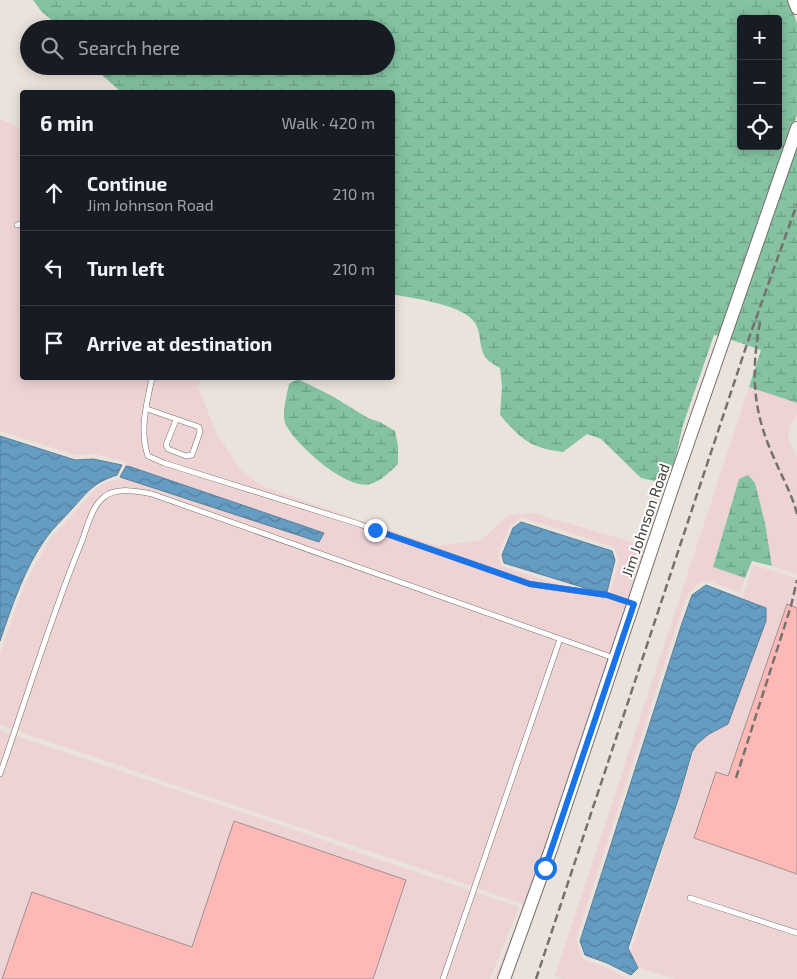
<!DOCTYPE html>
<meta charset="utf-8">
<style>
:root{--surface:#171b24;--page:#242831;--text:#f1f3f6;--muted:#9ea1a6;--line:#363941}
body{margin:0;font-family:"Exo 2",sans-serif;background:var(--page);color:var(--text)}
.controls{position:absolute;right:15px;top:15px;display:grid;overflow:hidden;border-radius:5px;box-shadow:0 2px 12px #0003}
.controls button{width:45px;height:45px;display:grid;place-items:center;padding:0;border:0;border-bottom:1px solid var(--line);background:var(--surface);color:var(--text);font:25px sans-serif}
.stop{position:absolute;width:15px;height:15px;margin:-11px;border:4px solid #1a73e8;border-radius:50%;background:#fff}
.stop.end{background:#1a73e8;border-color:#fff;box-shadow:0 1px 5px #0008}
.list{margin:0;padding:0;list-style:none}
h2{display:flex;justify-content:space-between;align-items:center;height:65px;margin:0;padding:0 20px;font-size:21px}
h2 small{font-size:16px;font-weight:400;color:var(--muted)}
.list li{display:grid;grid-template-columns:32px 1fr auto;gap:15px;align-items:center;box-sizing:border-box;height:75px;padding:0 20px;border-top:1px solid var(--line)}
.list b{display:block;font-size:19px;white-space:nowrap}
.list p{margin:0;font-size:16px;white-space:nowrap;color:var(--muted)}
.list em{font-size:16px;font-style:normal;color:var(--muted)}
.icon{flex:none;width:28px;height:28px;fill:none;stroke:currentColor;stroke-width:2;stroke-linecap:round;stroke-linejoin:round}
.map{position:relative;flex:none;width:797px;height:979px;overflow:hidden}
.search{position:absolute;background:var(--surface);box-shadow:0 2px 12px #0003;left:20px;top:20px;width:375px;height:55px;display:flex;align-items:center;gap:12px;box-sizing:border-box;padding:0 18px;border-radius:28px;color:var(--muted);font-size:19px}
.panel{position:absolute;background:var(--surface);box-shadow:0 2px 12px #0003;left:20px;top:90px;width:375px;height:290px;border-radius:5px}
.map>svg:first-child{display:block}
.industrial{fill:#eed3d5;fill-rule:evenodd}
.wetland{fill:url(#wetland-marsh);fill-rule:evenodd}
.water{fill:url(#water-waves);stroke:#5a7f99}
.building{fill:#feb8b5;stroke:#9d9291}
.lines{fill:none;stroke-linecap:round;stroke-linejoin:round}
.service-casing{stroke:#756f68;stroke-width:6}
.tertiary-casing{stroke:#756f68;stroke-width:14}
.service{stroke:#fff;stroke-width:5}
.tertiary{stroke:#fff;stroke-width:12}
.rail{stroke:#75716d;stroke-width:2.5;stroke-dasharray:8 4;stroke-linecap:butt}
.route{stroke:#1a73e8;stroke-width:6}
.labels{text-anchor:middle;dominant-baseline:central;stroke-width:4;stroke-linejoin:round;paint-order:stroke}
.street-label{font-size:15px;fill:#3f3c39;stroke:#fff}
</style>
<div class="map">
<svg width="797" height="979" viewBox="0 0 797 979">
<defs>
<pattern id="wetland-marsh" width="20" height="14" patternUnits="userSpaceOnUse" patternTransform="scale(1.25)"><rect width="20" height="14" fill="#84c2a1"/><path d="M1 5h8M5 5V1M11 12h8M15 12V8" fill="none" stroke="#6d9f84"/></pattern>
<pattern id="water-waves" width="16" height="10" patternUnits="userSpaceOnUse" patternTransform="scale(1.25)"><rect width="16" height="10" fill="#659cc2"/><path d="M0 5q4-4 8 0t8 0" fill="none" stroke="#55809f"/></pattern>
</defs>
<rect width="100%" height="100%" fill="#eae3dc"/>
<!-- industrial -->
<g class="industrial">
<path d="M 0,119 L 22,129 L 22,378 L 200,378 L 198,387 L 216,432 L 240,469 L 260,485 L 399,534 L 438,546 L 481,540 L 509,515 L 533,513 L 646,546 L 547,848 L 498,979 L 494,979 L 523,909 L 523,906 L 521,903 L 0,725 L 0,653 L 16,607 L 29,576 L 49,540 L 92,493 L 102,484 L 118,479 L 120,477 L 319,542 L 323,533 L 126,466 L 126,463 L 123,461 L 94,454 L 76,455 L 0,431 ZM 521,517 L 614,547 L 619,561 L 609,596 L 596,596 L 501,566 L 498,554 L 510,526 Z"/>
<polygon points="749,387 797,403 797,414 790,425 788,437 797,457 797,574 772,566 765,523 739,479 713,567 745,578 740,593 707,580 697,585 688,594 678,622 576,940 583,959 605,967 629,979 563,979 555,976"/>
<polygon points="753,565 797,579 797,979 675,979 627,964"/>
<polygon points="0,730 519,907 490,979 0,979"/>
</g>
<!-- wetland -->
<g class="wetland">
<path d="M 33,0 L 790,0 L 797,24 L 797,115 L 720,336 L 714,335 L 683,425 L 674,464 L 668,474 L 654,481 L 641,478 L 601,439 L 587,434 L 563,452 C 530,448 521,439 500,415 L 502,386 L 500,368 C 496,365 490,363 487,359 C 478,349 482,333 475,323 C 463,304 414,299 393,294 L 392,92 L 121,92 L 92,66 L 386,66 L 386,29 L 62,29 L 41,11 ZM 741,19 L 778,19 L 778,146 L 741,146 Z"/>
<polygon points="797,141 797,403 749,387 761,350 729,339"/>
<path d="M 298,379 L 332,396 L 368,418 L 380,422 L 395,431 L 398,446 L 398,464 C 390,472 382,480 371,484 C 347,491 296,445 286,425 C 281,416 287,394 289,384 Z"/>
<polygon points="748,475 755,483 765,523 772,566 752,561 745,578 713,567 739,479"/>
</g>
<!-- water -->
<g class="water">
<path d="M 0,436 L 75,460 L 93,459 L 122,465 L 117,475 C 93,483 88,491 72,509 C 63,519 53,528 46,538 C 24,569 12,606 0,641 Z"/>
<polygon points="126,466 131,467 324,533 319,542 120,477"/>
<polygon points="521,522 612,551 615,560 607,592 598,592 504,563 502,555 513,528"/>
<polygon points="706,585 766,608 766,621 728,724 709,734 697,744 692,752 679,797 628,948 638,968 631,975 607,963 585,955 580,941 682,623 692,595"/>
</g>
<!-- building -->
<g class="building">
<polygon points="787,604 797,608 797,874 694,838 716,772 728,776"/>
<polygon points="234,821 406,880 373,979 2,979 32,892 192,947"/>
</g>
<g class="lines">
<defs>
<g id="service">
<polyline points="17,225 22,224"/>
<path d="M 152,378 C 147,402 139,431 148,456 L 164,463 L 359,524 L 530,584 L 607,595 L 633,604"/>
<polyline points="147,409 199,427 200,432 192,455 186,456 168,449 166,445 176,420"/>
<path d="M 0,774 C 27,697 51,616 82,541 C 87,527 92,506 104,497 C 116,487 138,491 152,494 L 614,658"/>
<polyline points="690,898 797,933"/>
<polyline points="443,979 560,639"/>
</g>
<g id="tertiary">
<polyline points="794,0 797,8"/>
<polyline points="504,979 551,849 673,486 797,128"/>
</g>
</defs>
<!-- service casing -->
<use href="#service" class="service-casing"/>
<!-- tertiary casing -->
<use href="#tertiary" class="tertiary-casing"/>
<!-- service -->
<use href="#service" class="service"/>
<!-- tertiary -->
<use href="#tertiary" class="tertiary"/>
<!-- rail -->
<g class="rail">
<path d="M 760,322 C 751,372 752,410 774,458 C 782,477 792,494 797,514"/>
<polyline points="736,778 791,606 797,580"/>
<polyline points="536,979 749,338 797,204"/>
</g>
</g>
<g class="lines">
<!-- route -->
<polyline class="route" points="375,530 530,584 607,595 634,604 545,868"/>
</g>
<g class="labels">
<!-- street labels -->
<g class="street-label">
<text transform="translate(645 520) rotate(-71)">Jim Johnson Road</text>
</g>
</g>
</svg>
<div class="controls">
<button>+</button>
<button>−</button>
<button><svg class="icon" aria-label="locate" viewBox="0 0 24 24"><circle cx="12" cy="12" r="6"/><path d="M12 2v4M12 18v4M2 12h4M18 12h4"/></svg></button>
</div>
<div class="stop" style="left:545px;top:868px"></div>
<div class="stop end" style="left:375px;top:530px"></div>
<div class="search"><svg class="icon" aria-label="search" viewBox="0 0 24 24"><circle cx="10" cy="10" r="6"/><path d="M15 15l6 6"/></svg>Search here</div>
<section class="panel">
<h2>6 min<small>Walk · 420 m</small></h2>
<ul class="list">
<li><svg class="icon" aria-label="ahead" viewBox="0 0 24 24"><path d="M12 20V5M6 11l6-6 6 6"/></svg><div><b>Continue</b><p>Jim Johnson Road</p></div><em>210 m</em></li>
<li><svg class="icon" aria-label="left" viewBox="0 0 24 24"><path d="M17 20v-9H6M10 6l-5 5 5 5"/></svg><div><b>Turn left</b></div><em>210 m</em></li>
<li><svg class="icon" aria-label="arrive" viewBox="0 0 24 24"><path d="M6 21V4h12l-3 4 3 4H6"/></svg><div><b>Arrive at destination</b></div></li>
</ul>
</section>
</div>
